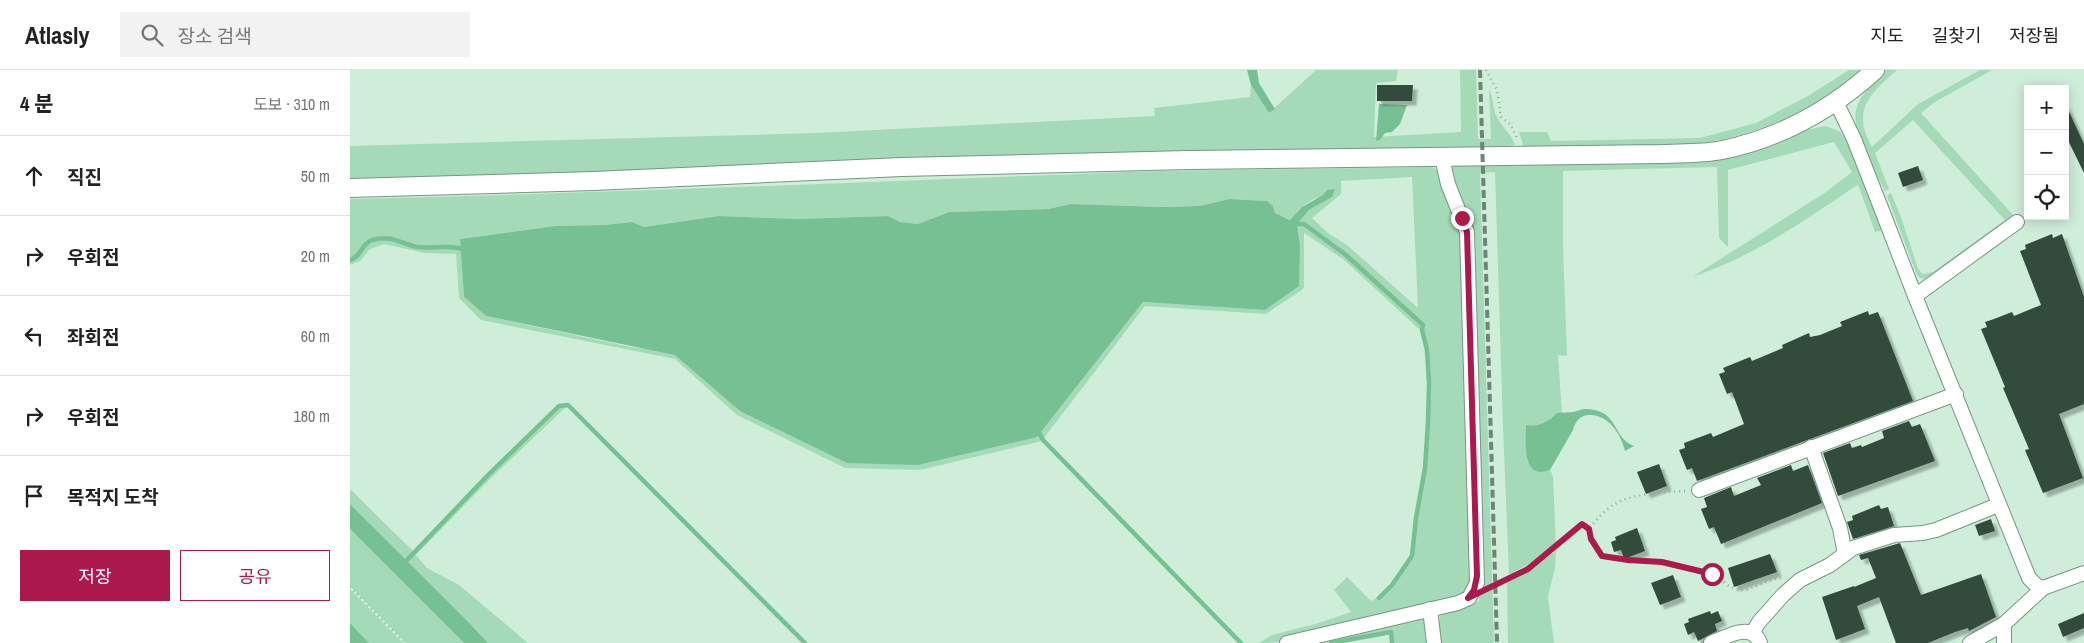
<!DOCTYPE html>
<html lang="ko">
<meta charset="utf-8">
<style>
:root{--surface:#fff;--page:#f2f2f2;--text:#222;--muted:#767676;--line:#e0e0e0;--accent:#ac194d}
body{margin:0;font-family:"Archivo Narrow","Noto Sans KR",sans-serif;background:var(--page);color:var(--text)}
.controls{position:absolute;right:15px;top:15px;display:grid;overflow:hidden;border-radius:0px;box-shadow:0 2px 12px #0003}
.controls button{width:45px;height:45px;display:grid;place-items:center;padding:0;border:0;border-bottom:1px solid var(--line);background:var(--surface);color:var(--text);font:25px sans-serif}
.stop{position:absolute;width:15px;height:15px;margin:-11px;border:4px solid #ac194d;border-radius:50%;background:#fff}
.stop.end{background:#ac194d;border-color:#fff;box-shadow:0 1px 5px #0008}
.list{margin:0;padding:0;list-style:none}
h2{display:flex;justify-content:space-between;align-items:center;height:65px;margin:0;padding:0 20px;font-size:21px}
h2 small{font-size:16px;font-weight:400;color:var(--muted)}
.list li{display:grid;grid-template-columns:32px 1fr auto;gap:15px;align-items:center;box-sizing:border-box;height:80px;padding:0 20px;border-top:1px solid var(--line)}
.list b{display:block;font-size:19px;white-space:nowrap}
.list em{font-size:16px;font-style:normal;color:var(--muted)}
.actions{display:flex;gap:10px;padding:15px 20px}
.actions a{flex:1;padding:11px 0;border:1px solid var(--accent);border-radius:0px;text-align:center;font-size:18px;color:var(--accent)}
.actions .main{background:var(--accent);color:#fff}
.icon{flex:none;width:28px;height:28px;fill:none;stroke:currentColor;stroke-width:2;stroke-linecap:round;stroke-linejoin:round}
.map{position:relative;flex:none;width:1734px;height:573px;overflow:hidden}
header{display:flex;align-items:center;gap:30px;box-sizing:border-box;height:70px;padding:0 25px;background:var(--surface);border-bottom:1px solid var(--line)}
header strong{font-size:24px}
nav{display:flex;gap:28px;margin-inline-start:auto;font-size:18px}
.search{width:350px;height:45px;background:var(--page);display:flex;align-items:center;gap:12px;box-sizing:border-box;padding:0 18px;border-radius:0px;color:var(--muted);font-size:19px}
main{display:flex}
aside{flex:1;background:var(--surface)}
.map>svg:first-child{display:block}
.green{fill:#a5dab9;fill-rule:evenodd}
.water{fill:#76c094}
.lines{fill:none;stroke-linecap:round;stroke-linejoin:round}
.stream{stroke:#76c094;stroke-width:4.5}
.building{fill:#324c3c;filter:url(#shadow)}
.minor-casing{stroke:#789583;stroke-width:16}
.tertiary-casing{stroke:#789583;stroke-width:20}
.path{stroke:#92aa9b;stroke-width:2.5;stroke-dasharray:1 4;stroke-linecap:butt}
.minor{stroke:#fff;stroke-width:14}
.tertiary{stroke:#fff;stroke-width:18}
.rail{stroke:#708376;stroke-width:4;stroke-dasharray:8 4;stroke-linecap:butt}
.route{stroke:#ac194d;stroke-width:6}
</style>
<header>
<strong>Atlasly</strong>
<div class="search"><svg class="icon" aria-label="search" viewBox="0 0 24 24"><circle cx="10" cy="10" r="6"/><path d="M15 15l6 6"/></svg>장소 검색</div>
<nav><a>지도</a><a>길찾기</a><a>저장됨</a></nav>
</header>
<main>
<aside>
<h2>4 분<small>도보 · 310 m</small></h2>
<ul class="list">
<li><svg class="icon" aria-label="ahead" viewBox="0 0 24 24"><path d="M12 20V5M6 11l6-6 6 6"/></svg><div><b>직진</b></div><em>50 m</em></li>
<li><svg class="icon" aria-label="right" viewBox="0 0 24 24"><path d="M7 20v-9h11M14 6l5 5-5 5"/></svg><div><b>우회전</b></div><em>20 m</em></li>
<li><svg class="icon" aria-label="left" viewBox="0 0 24 24"><path d="M17 20v-9H6M10 6l-5 5 5 5"/></svg><div><b>좌회전</b></div><em>60 m</em></li>
<li><svg class="icon" aria-label="right" viewBox="0 0 24 24"><path d="M7 20v-9h11M14 6l5 5-5 5"/></svg><div><b>우회전</b></div><em>180 m</em></li>
<li><svg class="icon" aria-label="arrive" viewBox="0 0 24 24"><path d="M6 21V4h12l-3 4 3 4H6"/></svg><div><b>목적지 도착</b></div></li>
</ul>
<div class="actions"><a class="main">저장</a><a>공유</a></div>
</aside>
<div class="map">
<svg width="1734" height="573" viewBox="0 0 1734 573">
<defs>
<filter id="shadow"><feDropShadow dx="4.5" dy="4.5" stdDeviation="1" flood-color="#0004"/></filter>
</defs>
<rect width="100%" height="100%" fill="#cfeeda"/>
<!-- green -->
<g class="green">
<path d="M 966,0 L 1048,0 L 1046,11 L 1026,13 L 1024,67 L 1111,62 L 1110,0 L 1126,0 L 1128,69 L 1141,69 L 1139,19 C 1144,28 1142,39 1147,47 C 1152,58 1162,64 1165,75 L 1138,78 L 0,112 L 0,76 L 465,63 L 805,46 L 804,38 L 900,27 L 901,15 L 919,43 Z"/>
<path d="M 1499,0 L 1511,0 C 1466,40 1406,66 1347,74 L 1174,78 L 1169,62 L 1197,62 L 1201,71 L 1350,68 L 1406,53 L 1458,26 Z"/>
<path d="M 1535,0 L 1547,0 C 1520,24 1501,40 1522,77 L 1568,34 L 1630,0 L 1642,0 L 1585,32 L 1571,43 L 1665,147 L 1577,209 L 1570,208 L 1567,205 L 1537,126 L 1541,123 L 1551,147 L 1568,199 L 1573,204 L 1583,202 L 1655,150 L 1563,50 L 1525,83 L 1539,119 L 1535,121 C 1524,99 1497,59 1508,34 C 1514,20 1526,11 1535,0 Z"/>
<path d="M 1475,56 C 1480,58 1486,59 1490,62 C 1506,75 1526,139 1534,160 L 1525,162 L 1509,117 L 1507,115 C 1454,151 1403,187 1342,207 L 1476,122 L 1502,102 L 1484,72 L 1378,100 L 1378,177 L 1369,168 L 1367,97 L 1213,101 L 1213,176 L 1217,286 L 1208,285 L 1212,343 C 1198,344 1199,358 1177,355 C 1177,373 1170,410 1200,400 L 1203,406 L 1206,475 L 1188,489 L 1159,505 L 1153,357 L 1145,102 L 1130,103 L 1144,573 L 1087,573 L 1090,546 L 1096,542 L 1129,531 L 1119,160 L 1099,100 L 1104,96 L 1392,81 L 1456,60 Z"/>
<path d="M 1082,97 L 1088,100 L 1113,162 L 1124,509 C 1121,513 1118,521 1113,524 C 1099,533 1060,537 1042,541 C 998,552 955,573 909,573 L 922,565 L 969,553 L 1001,542 L 984,520 L 997,507 L 1021,531 L 1028,527 L 1030,529 L 1043,516 L 1063,486 L 1067,448 L 1076,398 L 1080,352 L 1080,312 L 1078,280 L 1073,260 L 1074,254 L 997,184 L 955,153 L 948,153 L 959,140 L 982,127 C 965,123 950,137 941,150 L 925,143 L 923,136 L 917,131 L 879,129 L 850,136 L 813,137 L 721,134 L 698,139 L 599,142 L 568,154 L 550,152 L 538,146 L 448,149 L 369,146 L 294,157 L 282,152 L 254,155 L 205,156 L 110,169 L 111,176 C 97,177 81,179 68,175 C 52,172 40,163 23,168 C 12,172 11,184 0,188 L 0,129 C 259,123 518,112 777,102 C 879,99 981,99 1082,97 ZM 1062,107 L 1068,238 L 997,175 L 978,163 L 962,148 L 991,124 L 991,111 Z"/>
<polygon points="954,155 995,186 1072,255 1070,260 993,189 954,163 954,217 952,220 916,244 795,236 694,368 690,363 793,232 915,240 950,174 948,156"/>
<path d="M 37,169 L 46,170 L 69,178 L 111,179 L 114,227 L 136,246 L 281,277 L 309,280 L 326,285 L 335,292 L 687,367 L 689,365 L 692,371 L 570,400 L 495,398 L 387,345 L 325,289 L 131,250 L 109,228 L 106,184 L 75,183 L 34,174 L 20,179 L 10,191 L 0,195 L 0,191 C 11,189 10,181 17,174 C 22,169 31,170 37,169 Z"/>
<polygon points="211,336 217,336 141,408 66,485 77,498 109,515 178,573 138,573 57,492 139,406"/>
<polygon points="0,419 63,481 55,490 0,434"/>
<polygon points="0,459 114,573 56,573 0,516"/>
<polygon points="1206,481 1205,498 1198,527 1204,573 1158,573 1157,512 1181,499"/>
<polygon points="0,519 53,573 19,573 0,553"/>
<polygon points="1073,547 1078,549 1080,573 1043,573 1042,561 974,573 949,573"/>
</g>
<!-- water -->
<g class="water">
<polygon points="897,0 907,0 909,13 925,39 919,43 901,15"/>
<polygon points="1029,34 1057,35 1050,54 1042,62 1035,63 1030,70 1026,71"/>
<polygon points="985,119 982,127 959,140 947,154 950,174 949,216 915,240 793,232 687,367 568,395 497,393 390,341 325,285 136,246 114,227 110,169 205,156 254,155 282,152 294,157 369,146 448,149 538,146 550,152 568,154 599,142 698,139 721,134 813,137 850,136 879,129 917,131 923,136 925,143 940,150 952,137 973,125 977,120"/>
<path d="M 1234,339 C 1270,339 1261,367 1284,376 L 1275,381 C 1271,364 1258,344 1239,345 C 1230,345 1225,352 1223,360 L 1200,400 C 1171,411 1176,372 1176,355 C 1190,357 1197,352 1207,343 L 1223,342 Z"/>
<polygon points="0,434 122,556 138,573 114,573 0,459"/>
<polygon points="0,553 19,573 0,573"/>
</g>
<g class="lines">
<!-- stream -->
<g class="stream">
<polyline points="947,154 954,154 996,185 1073,255 1072,260 1077,280 1079,313 1078,352 1075,398 1066,448 1062,486 1042,515 1029,528"/>
<path d="M 0,190 C 11,187 11,174 22,170 C 42,164 51,174 68,177 C 82,179 101,174 115,180"/>
<polyline points="687,359 693,370 891,573"/>
<polyline points="56,491 138,405 209,336 218,335 455,573"/>
<polyline points="981,573 1041,562 1042,573"/>
</g>
</g>
<!-- building -->
<g class="building">
<polygon points="1027,15 1063,15 1062,31 1027,31"/>
<polygon points="1715,33 1734,74 1734,103 1715,64"/>
<polygon points="1568,96 1573,110 1553,117 1548,103"/>
<polygon points="1702,164 1703,168 1712,164 1734,227 1734,334 1709,344 1733,408 1693,423 1675,380 1679,379 1653,318 1655,317 1631,259 1637,257 1635,252 1644,249 1662,242 1664,246 1691,235 1670,181 1676,179 1675,175"/>
<polygon points="1518,241 1519,245 1528,242 1563,331 1347,411 1342,398 1337,400 1329,380 1335,378 1334,373 1361,363 1363,367 1394,354 1382,322 1377,324 1369,304 1375,302 1373,298 1400,287 1402,291 1433,278 1432,275 1459,263 1460,267 1470,265 1492,256 1490,252"/>
<polygon points="1559,351 1562,357 1570,354 1585,391 1488,426 1473,383 1500,373 1502,378 1511,375 1512,377 1534,368 1532,361"/>
<polygon points="1309,394 1317,416 1296,424 1287,402"/>
<polygon points="1441,395 1443,401 1458,395 1472,433 1371,474 1364,457 1359,459 1351,439 1357,437 1354,428 1381,417 1384,426 1411,415 1407,408"/>
<polygon points="1529,435 1531,439 1538,437 1544,456 1503,469 1497,452 1503,450 1502,446"/>
<polygon points="1641,449 1645,461 1629,466 1625,455"/>
<polygon points="1287,458 1295,481 1274,489 1271,480 1264,482 1261,472 1266,470 1265,467"/>
<polygon points="1550,473 1571,525 1631,504 1646,547 1619,561 1618,558 1605,562 1578,573 1546,573 1529,527 1507,536 1515,559 1486,570 1472,527 1504,516 1504,517 1526,508 1518,488 1511,490 1509,485"/>
<polygon points="1420,484 1427,502 1384,517 1378,498"/>
<polygon points="1323,505 1331,527 1310,535 1301,513"/>
<polygon points="1360,541 1361,544 1368,541 1372,551 1365,554 1367,561 1348,571 1344,562 1338,565 1334,554 1339,552 1338,549"/>
<polygon points="1734,543 1734,558 1713,567 1708,554"/>
</g>
<g class="lines">
<defs>
<g id="minor">
<polyline points="1486,32 1504,69 1533,143 1565,226 1679,508 1687,516 1693,518 1734,503"/>
<polyline points="1565,226 1667,152"/>
<polyline points="1461,377 1490,458 1495,484"/>
<polyline points="1349,420 1606,324"/>
<polyline points="1080,539 1084,573"/>
<polyline points="1403,562 1409,552 1433,525 1450,510 1480,495 1503,478 1544,465 1573,463 1586,460 1648,435"/>
<polyline points="937,573 1108,533 1119,528 1127,513 1117,162 1098,114 1092,88"/>
<path d="M 1361,573 C 1376,567 1402,551 1410,573"/>
<polyline points="1620,573 1654,554 1693,518"/>
<polyline points="1654,573 1654,554"/>
</g>
<path id="tertiary" d="M 0,118 L 244,111 L 552,97 L 838,90 L 1311,84 C 1331,83 1353,84 1372,80 C 1430,68 1481,40 1525,0"/>
</defs>
<!-- minor casing -->
<use href="#minor" class="minor-casing"/>
<!-- tertiary casing -->
<use href="#tertiary" class="tertiary-casing"/>
<!-- path -->
<g class="path">
<polyline points="1136,0 1147,20 1151,47 1160,54 1168,70"/>
<path d="M 1335,421 C 1317,422 1280,424 1265,434 C 1255,440 1246,450 1239,459 C 1241,467 1244,481 1252,486 C 1263,494 1308,491 1324,494 C 1336,497 1350,500 1361,504 C 1372,508 1379,520 1391,520 C 1403,520 1417,509 1431,508"/>
<polyline points="0,517 55,573"/>
<polyline points="1140,518 1178,499 1232,455 1239,459"/>
</g>
<!-- minor -->
<use href="#minor" class="minor"/>
<!-- tertiary -->
<use href="#tertiary" class="tertiary"/>
<!-- rail -->
<polyline class="rail" points="1130,0 1147,573"/>
</g>
<g class="lines">
<!-- route -->
<polyline class="route" points="1112,148 1117,162 1127,506 1124,520 1118,528 1178,499 1232,454 1239,459 1241,469 1252,486 1278,490 1312,492 1362,504"/>
</g>
</svg>
<div class="controls">
<button>+</button>
<button>−</button>
<button><svg class="icon" aria-label="locate" viewBox="0 0 24 24"><circle cx="12" cy="12" r="6"/><path d="M12 2v4M12 18v4M2 12h4M18 12h4"/></svg></button>
</div>
<div class="stop" style="left:1362px;top:504px"></div>
<div class="stop end" style="left:1112px;top:148px"></div>
</div>
</main>
